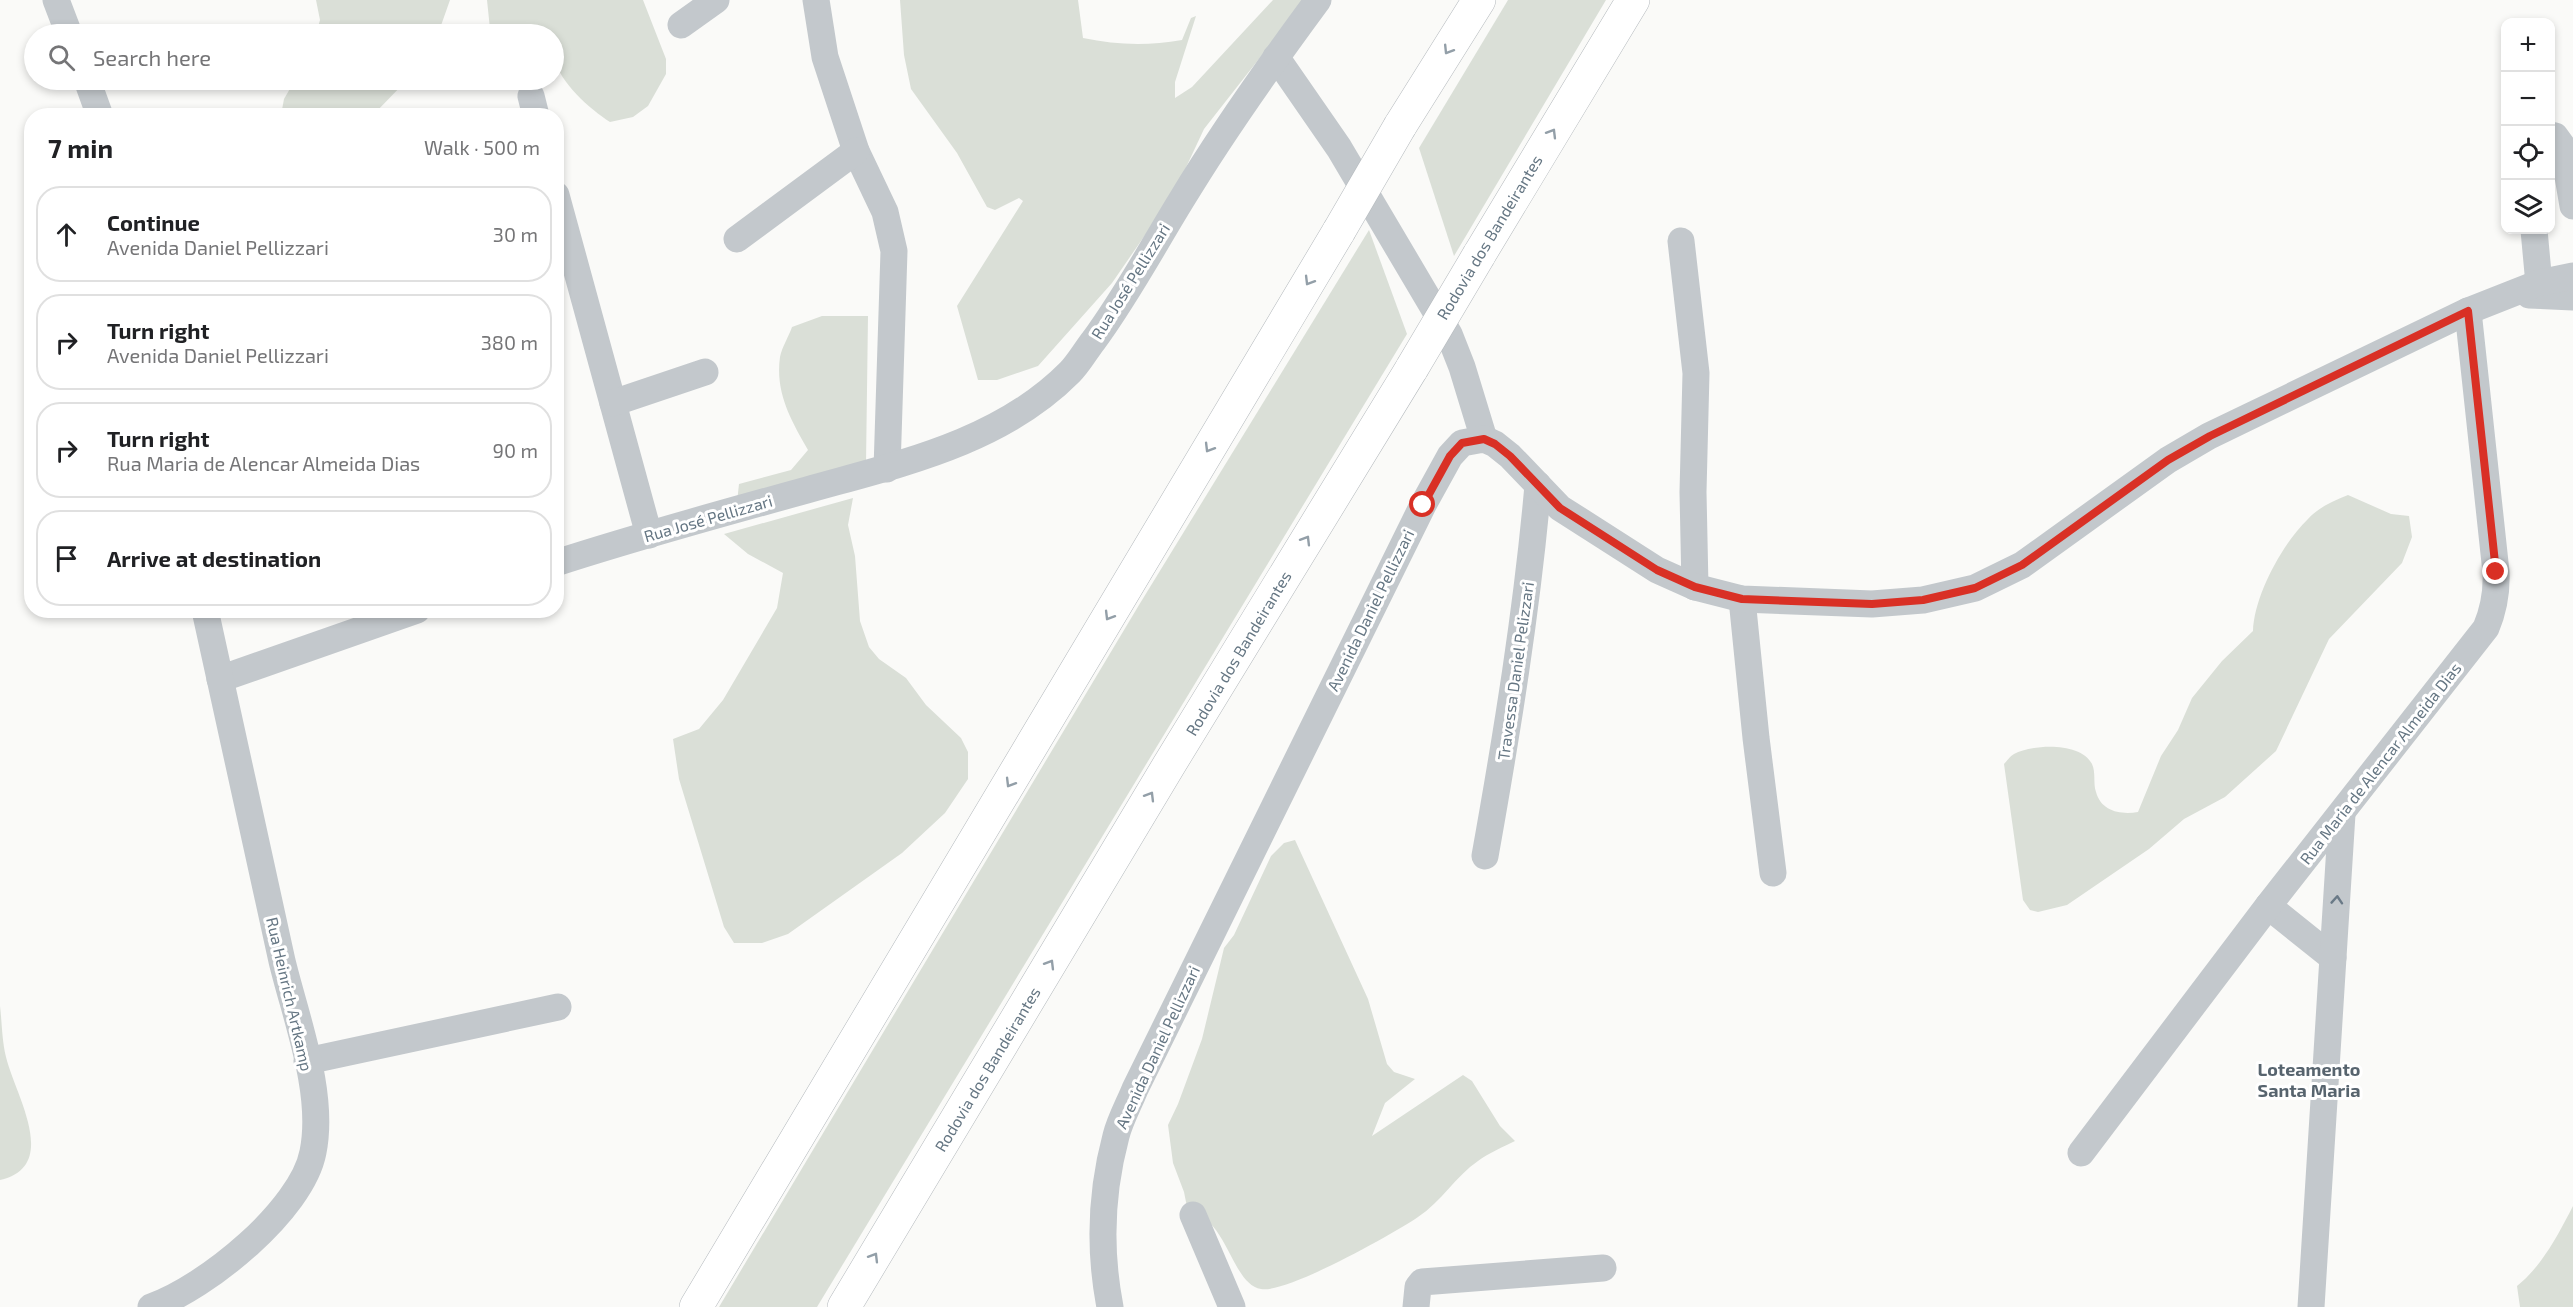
<!DOCTYPE html>
<meta charset="utf-8">
<style>
:root{--surface:#fff;--page:#f2f2f2;--text:#202124;--muted:#757577;--line:#e0e0e0}
body{margin:0;font-family:"Exo 2",sans-serif;background:var(--page);color:var(--text)}
.controls{position:absolute;right:18px;top:18px;display:grid;overflow:hidden;border-radius:12px;box-shadow:0 3px 9px #0003}
.controls button{width:54px;height:54px;display:grid;place-items:center;padding:0;border:0;border-bottom:2px solid var(--line);background:var(--surface);color:var(--text);font:30px sans-serif}
.stop{position:absolute;width:18px;height:18px;margin:-14px;border:4px solid #d93025;border-radius:50%;background:#fff}
.stop.end{background:#d93025;border-color:#fff;box-shadow:0 2px 6px #0008}
.list{margin:0;padding:0;list-style:none}
h2{display:flex;justify-content:space-between;align-items:center;height:78px;margin:0;padding:0 24px;font-size:26px}
h2 small{font-size:20px;font-weight:400;color:var(--muted)}
.list li{display:grid;grid-template-columns:39px 1fr auto;gap:18px;align-items:center;box-sizing:border-box;height:96px;margin:0 12px 12px;padding:0 12px;border:2px solid var(--line);border-radius:24px}
.list b{display:block;font-size:22px;white-space:nowrap}
.list p{margin:0;font-size:20px;white-space:nowrap;color:var(--muted)}
.list em{font-size:20px;font-style:normal;color:var(--muted)}
.icon{flex:none;width:33px;height:33px;fill:none;stroke:currentColor;stroke-width:2;stroke-linecap:round;stroke-linejoin:round}
.map{position:relative;flex:none;width:2573px;height:1307px;overflow:hidden}
.search{position:absolute;background:var(--surface);box-shadow:0 3px 9px #0003;left:24px;top:24px;width:540px;height:66px;display:flex;align-items:center;gap:15px;box-sizing:border-box;padding:0 21px;border-radius:33px;color:var(--muted);font-size:22px}
.panel{position:absolute;background:var(--surface);box-shadow:0 3px 9px #0003;left:24px;top:108px;width:540px;height:510px;border-radius:24px}
.map>svg:first-child{display:block}
.green{fill:#dadfd7}
.lines{fill:none;stroke-linecap:round;stroke-linejoin:round}
.highway-casing{stroke:#b4b9bd;stroke-width:34}
.minor{stroke:#c3c8cc;stroke-width:27}
.highway{stroke:#fff;stroke-width:33}
.highway-bridge-casing{stroke:#b4b9bd;stroke-width:34;stroke-linecap:butt}
.highway-bridge{stroke:#fff;stroke-width:33}
.oneway{stroke:#939fa8}
.oneway2{stroke:#6a7a87}
.route{stroke:#d93025;stroke-width:8}
.labels{text-anchor:middle;dominant-baseline:central;stroke-width:6;stroke-linejoin:round;paint-order:stroke}
.street-label{font-size:16px;fill:#657683;stroke:#fff}
.neighbourhood-label{font-size:18px;font-weight:bold;fill:#57646e;stroke:#fff}
</style>
<div class="map">
<svg width="2573" height="1307" viewBox="0 0 2573 1307">
<rect width="100%" height="100%" fill="#fafaf8"/>
<!-- green -->
<g class="green">
<polygon points="316,0 450,0 438,34 316,34 320,20"/>
<path d="M 487,0 L 643,0 L 666,59 L 666,74 L 648,106 L 633,117 L 610,122 C 590,109 560,83 554,58 C 552,52 554,42 554,34 L 534,34 L 520,30 L 496,34 L 490,29 Z"/>
<path d="M 900,0 L 1078,0 L 1083,38 C 1117,45 1147,46 1182,40 L 1191,18 L 1196,16 L 1175,82 L 1175,98 L 1192,87 L 1273,0 L 1305,0 L 1204,129 L 1174,193 L 1112,283 L 1038,366 L 997,380 L 978,380 L 957,306 L 1023,201 L 1019,198 L 995,210 L 987,207 L 957,153 L 911,89 L 904,55 Z"/>
<polygon points="1508,0 1606,0 1454,256 1419,148"/>
<polygon points="295,80 407,80 373,115 281,115 284,99"/>
<polygon points="1369,230 1407,334 817,1307 719,1307 1139,605"/>
<path d="M 822,316 L 868,316 L 866,464 L 737,502 L 739,484 L 791,470 L 808,450 C 791,420 775,393 780,357 C 782,347 789,336 792,327 Z"/>
<path d="M 2348,495 L 2391,514 L 2409,516 L 2412,537 L 2402,563 L 2329,639 L 2276,751 L 2225,797 L 2184,819 L 2149,849 L 2067,905 L 2038,912 L 2030,910 L 2023,900 L 2004,764 C 2007,761 2010,756 2014,754 C 2033,744 2081,742 2092,764 C 2096,772 2093,784 2096,792 C 2101,811 2120,815 2138,812 L 2161,756 L 2178,730 L 2192,698 L 2222,661 L 2253,631 C 2254,596 2282,544 2308,519 C 2319,507 2333,501 2348,495 Z"/>
<polygon points="853,498 848,525 855,556 860,621 869,647 879,659 906,678 926,705 961,738 968,752 968,779 945,813 902,853 788,934 762,943 734,943 724,927 679,779 673,739 699,729 723,700 777,608 783,573 748,554 724,534"/>
<path d="M 1295,840 L 1368,999 L 1387,1064 L 1394,1072 L 1415,1079 L 1385,1103 L 1372,1136 L 1463,1075 L 1472,1081 L 1500,1126 L 1515,1141 C 1503,1147 1489,1153 1478,1161 C 1456,1176 1441,1202 1418,1217 C 1393,1234 1286,1294 1261,1289 C 1231,1284 1228,1217 1188,1212 L 1184,1192 L 1173,1163 L 1168,1125 L 1178,1104 L 1202,1039 L 1224,948 L 1234,935 L 1271,856 L 1284,843 Z"/>
<path d="M 0,1006 C 2,1023 2,1041 6,1057 C 15,1095 61,1166 0,1180 Z"/>
<path d="M 2573,1206 L 2573,1307 L 2520,1307 L 2517,1286 C 2542,1266 2558,1235 2573,1206 Z"/>
</g>
<g class="lines">
<defs>
<g id="highway">
<polyline points="1400,126 1479,0"/>
<polyline points="1479,255 1633,0"/>
<polyline points="696,1307 1339,231"/>
<polyline points="844,1307 1169,765 1412,368"/>
</g>
</defs>
<!-- highway casing -->
<use href="#highway" class="highway-casing"/>
<!-- minor -->
<g class="minor">
<polyline points="56,0 69,34"/>
<polyline points="816,0 825,57 856,151 885,212 894,251 887,469"/>
<polyline points="681,25 716,0"/>
<polyline points="1276,57 1339,148 1449,334 1462,367 1484,439"/>
<polyline points="87,80 100,116"/>
<polyline points="531,96 536,116"/>
<polyline points="2550,135 2555,136 2563,147 2573,206"/>
<polyline points="556,195 649,535"/>
<polyline points="2534,230 2540,295"/>
<polyline points="737,239 856,151"/>
<polyline points="1681,241 1696,373 1693,492 1695,587"/>
<polyline points="2529,295 2573,297"/>
<polyline points="613,403 705,372"/>
<path d="M 556,563 C 639,536 723,513 807,490 C 899,464 1000,443 1070,372 C 1079,363 1086,350 1094,340 C 1127,295 1153,246 1182,199 C 1223,131 1270,65 1318,0"/>
<polyline points="1742,599 1756,738 1773,873"/>
<polyline points="220,679 417,610"/>
<path d="M 1485,856 C 1507,733 1527,610 1538,485"/>
<polyline points="2268,906 2333,958"/>
<polyline points="307,1061 558,1007"/>
<path d="M 2081,1153 L 2268,906 L 2486,628 C 2494,609 2497,593 2496,572 L 2468,311"/>
<polyline points="1193,1215 1232,1307"/>
<path d="M 151,1307 C 206,1288 302,1210 313,1152 C 325,1093 296,1019 282,961 C 256,844 230,727 205,610"/>
<path d="M 1110,1307 C 1099,1250 1101,1192 1116,1136 C 1120,1120 1129,1104 1135,1089 L 1423,505 L 1450,456 L 1462,443 L 1484,439 L 1495,444 L 1510,456 L 1560,508 L 1657,570 L 1695,587 L 1742,599 L 1872,604 L 1923,600 L 1975,588 L 2022,565 L 2168,460 L 2209,436 L 2468,311 L 2539,283 L 2573,276"/>
<polyline points="1416,1307 1418,1287 1422,1282 1603,1268"/>
<polyline points="2311,1307 2342,814"/>
</g>
<!-- highway -->
<use href="#highway" class="highway"/>
<defs>
<g id="highway-bridge">
<polyline points="1339,231 1400,126"/>
<polyline points="1412,368 1479,255"/>
</g>
</defs>
<!-- highway-bridge casing -->
<use href="#highway-bridge" class="highway-bridge-casing"/>
<!-- highway-bridge -->
<use href="#highway-bridge" class="highway-bridge"/>
</g>
<!-- one-way arrows -->
<defs><path id="oneway-chevron" d="M-2-3.5L2.5 0L-2 3.5" fill="none" stroke-width="1.6" stroke-linecap="round" stroke-linejoin="round" transform="scale(1.5)"/></defs>
<g class="oneway">
<use href="#oneway-chevron" transform="translate(1448 50) rotate(122)"/>
<use href="#oneway-chevron" transform="translate(1552 133) rotate(-59)"/>
<use href="#oneway-chevron" transform="translate(1309 281) rotate(121)"/>
<use href="#oneway-chevron" transform="translate(1209 448) rotate(121)"/>
<use href="#oneway-chevron" transform="translate(1306 540) rotate(-59)"/>
<use href="#oneway-chevron" transform="translate(1109 616) rotate(121)"/>
<use href="#oneway-chevron" transform="translate(1010 783) rotate(121)"/>
<use href="#oneway-chevron" transform="translate(1150 796) rotate(-59)"/>
<use href="#oneway-chevron" transform="translate(1050 964) rotate(-59)"/>
<use href="#oneway-chevron" transform="translate(874 1257) rotate(-59)"/>
</g>
<use class="oneway2" href="#oneway-chevron" transform="translate(2337 900) rotate(-86)"/>
<g class="lines">
<!-- route -->
<polyline class="route" points="1423,505 1450,456 1462,443 1484,439 1495,444 1510,456 1560,508 1657,570 1695,587 1742,599 1872,604 1923,600 1975,588 2022,565 2168,460 2210,436 2468,311 2496,572"/>
</g>
<g class="labels">
<!-- street labels -->
<g class="street-label">
<text transform="translate(1489 237) rotate(-59)">Rodovia dos Bandeirantes</text>
<text transform="translate(1130 281) rotate(-58)">Rua José Pellizzari</text>
<text transform="translate(708 518) rotate(-16)">Rua José Pellizzari</text>
<text transform="translate(1370 610) rotate(-64)">Avenida Daniel Pellizzari</text>
<text transform="translate(1238 653) rotate(-59)">Rodovia dos Bandeirantes</text>
<text transform="translate(1515 671) rotate(-82)">Travessa Daniel Pelizzari</text>
<text transform="translate(2380 763) rotate(-52)">Rua Maria de Alencar Almeida Dias</text>
<text transform="translate(290 994) rotate(77)">Rua Heinrich Artkamp</text>
<text transform="translate(1157 1047) rotate(-65)">Avenida Daniel Pellizzari</text>
<text transform="translate(987 1069) rotate(-59)">Rodovia dos Bandeirantes</text>
</g>
<!-- neighbourhood labels -->
<g class="neighbourhood-label">
<text x="2309" y="1069">Loteamento<tspan x="2309" dy="21">Santa Maria</tspan></text>
</g>
</g>
</svg>
<div class="controls">
<button>+</button>
<button>−</button>
<button><svg class="icon" aria-label="locate" viewBox="0 0 24 24"><circle cx="12" cy="12" r="6"/><path d="M12 2v4M12 18v4M2 12h4M18 12h4"/></svg></button>
<button><svg class="icon" aria-label="layers" viewBox="0 0 24 24"><path d="M12 4l9 5-9 5-9-5zM3 14l9 5 9-5"/></svg></button>
</div>
<div class="stop" style="left:1423px;top:505px"></div>
<div class="stop end" style="left:2496px;top:572px"></div>
<div class="search"><svg class="icon" aria-label="search" viewBox="0 0 24 24"><circle cx="10" cy="10" r="6"/><path d="M15 15l6 6"/></svg>Search here</div>
<section class="panel">
<h2>7 min<small>Walk · 500 m</small></h2>
<ul class="list">
<li><svg class="icon" aria-label="ahead" viewBox="0 0 24 24"><path d="M12 20V5M6 11l6-6 6 6"/></svg><div><b>Continue</b><p>Avenida Daniel Pellizzari</p></div><em>30 m</em></li>
<li><svg class="icon" aria-label="right" viewBox="0 0 24 24"><path d="M7 20v-9h11M14 6l5 5-5 5"/></svg><div><b>Turn right</b><p>Avenida Daniel Pellizzari</p></div><em>380 m</em></li>
<li><svg class="icon" aria-label="right" viewBox="0 0 24 24"><path d="M7 20v-9h11M14 6l5 5-5 5"/></svg><div><b>Turn right</b><p>Rua Maria de Alencar Almeida Dias</p></div><em>90 m</em></li>
<li><svg class="icon" aria-label="arrive" viewBox="0 0 24 24"><path d="M6 21V4h12l-3 4 3 4H6"/></svg><div><b>Arrive at destination</b></div></li>
</ul>
</section>
</div>
